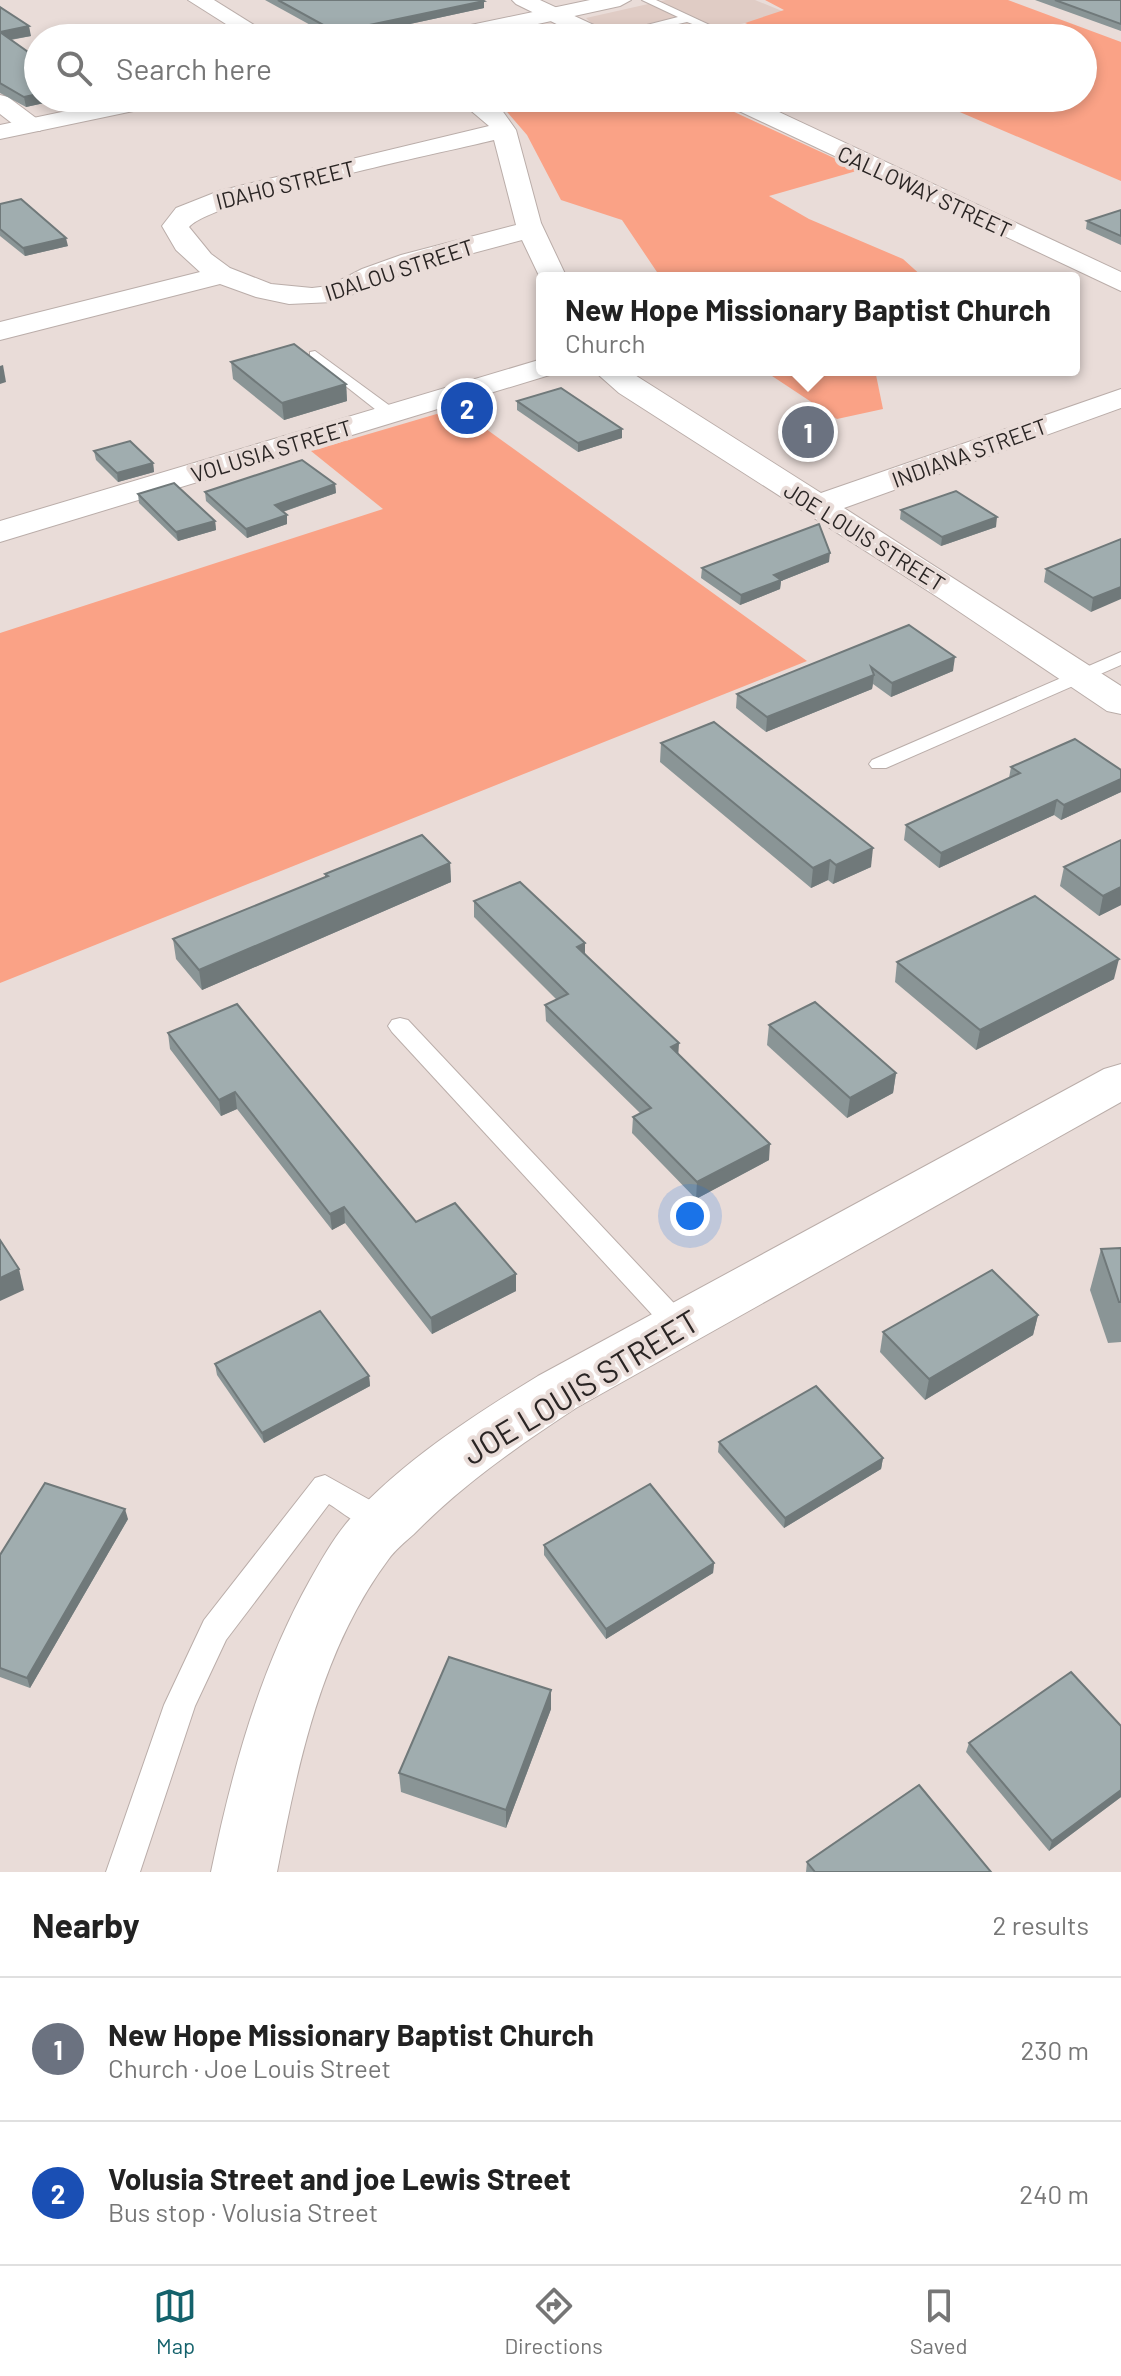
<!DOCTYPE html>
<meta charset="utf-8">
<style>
:root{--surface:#fff;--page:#f2f2f2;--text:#222;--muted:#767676;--line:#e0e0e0;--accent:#14626c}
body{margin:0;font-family:Barlow,sans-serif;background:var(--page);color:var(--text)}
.you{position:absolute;left:690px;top:1216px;width:28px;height:28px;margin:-20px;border:6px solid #fff;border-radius:50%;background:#1a73e8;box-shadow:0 0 0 12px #1a73e833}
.badge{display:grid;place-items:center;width:52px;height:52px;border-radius:50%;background:var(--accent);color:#fff;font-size:26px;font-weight:700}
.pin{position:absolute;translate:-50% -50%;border:4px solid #fff;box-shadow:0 2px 8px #0006}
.popup{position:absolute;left:536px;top:272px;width:544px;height:104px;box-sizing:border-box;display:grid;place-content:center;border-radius:8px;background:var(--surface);filter:drop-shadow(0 2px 6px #0005);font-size:26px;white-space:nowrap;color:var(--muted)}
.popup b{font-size:30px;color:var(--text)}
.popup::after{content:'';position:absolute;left:50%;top:100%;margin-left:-16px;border:16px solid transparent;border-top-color:var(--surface)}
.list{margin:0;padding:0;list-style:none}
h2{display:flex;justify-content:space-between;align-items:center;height:104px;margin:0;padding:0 32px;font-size:34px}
h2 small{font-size:26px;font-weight:400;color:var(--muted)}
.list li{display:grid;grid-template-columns:52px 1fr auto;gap:24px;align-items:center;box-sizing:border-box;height:144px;padding:0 32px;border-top:2px solid var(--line)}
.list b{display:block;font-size:30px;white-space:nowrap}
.list p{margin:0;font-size:26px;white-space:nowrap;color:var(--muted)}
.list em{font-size:26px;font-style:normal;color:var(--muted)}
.icon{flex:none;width:44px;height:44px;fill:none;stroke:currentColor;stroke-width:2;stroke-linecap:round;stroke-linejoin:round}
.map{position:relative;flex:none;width:1121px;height:1872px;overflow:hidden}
.search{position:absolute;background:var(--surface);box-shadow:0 4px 12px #0003;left:24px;right:24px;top:24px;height:88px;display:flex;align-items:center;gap:20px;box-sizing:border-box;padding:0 28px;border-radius:44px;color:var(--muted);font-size:30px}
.sheet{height:392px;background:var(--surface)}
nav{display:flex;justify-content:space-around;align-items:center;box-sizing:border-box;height:112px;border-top:2px solid var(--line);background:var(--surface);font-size:22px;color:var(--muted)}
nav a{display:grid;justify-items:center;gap:4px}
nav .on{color:var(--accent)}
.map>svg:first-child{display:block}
.built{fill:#e0ccc5}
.green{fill:#faa286}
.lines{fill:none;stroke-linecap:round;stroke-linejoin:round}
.service-casing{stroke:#baada9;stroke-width:2}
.minor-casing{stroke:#baada9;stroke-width:2}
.tertiary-casing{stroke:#baada9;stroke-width:2}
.service{fill:#fff;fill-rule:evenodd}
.minor{fill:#fff;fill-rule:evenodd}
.tertiary{fill:#fff;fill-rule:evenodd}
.wall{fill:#8a9596}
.shaded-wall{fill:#70797a}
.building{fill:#a0adaf;stroke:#70797a;stroke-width:2}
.labels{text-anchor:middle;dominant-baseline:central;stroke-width:8;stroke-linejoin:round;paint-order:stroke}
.far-street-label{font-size:22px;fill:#2a2524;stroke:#e9dcd8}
.near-street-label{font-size:32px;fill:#2a2524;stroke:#e9dcd8}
</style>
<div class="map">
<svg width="1121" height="1872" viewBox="0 0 1121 1872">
<rect width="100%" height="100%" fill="#e9dcd8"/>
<!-- built -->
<polygon class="built" points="666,0 755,0 787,13 681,38 620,38 593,25 586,18"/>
<!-- green -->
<g class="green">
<polygon points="765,0 1008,0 1121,42 1121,181 927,98 1083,98 1083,38 781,38 745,23 784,10"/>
<polygon points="495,98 538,101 704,98 860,170 769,196 809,219 903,259 924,278 661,278 622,220 561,200 527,135"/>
<polygon points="763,370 875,370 883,409 837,419"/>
<polygon points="457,408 807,661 0,983 0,633 383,509 311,451"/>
</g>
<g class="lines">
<defs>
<g id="service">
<polygon points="642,0 656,0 716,28 711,31 687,22 616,38 596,38 678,17"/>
<polygon points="315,351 397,411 397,417 385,417 310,358 310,352"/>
<polygon points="1121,652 1121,665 886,768 872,768 869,764 872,760"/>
<polygon points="400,1018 408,1020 687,1317 691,1325 687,1333 678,1336 669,1333 392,1032 388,1026 392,1020"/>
<path d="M 325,1475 L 395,1514 L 400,1523 L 395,1532 C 374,1540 347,1515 329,1504 L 226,1640 L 195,1706 L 140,1872 L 106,1872 L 164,1705 L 204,1620 L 315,1478 Z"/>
</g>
<g id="minor">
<polygon points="188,0 214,0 275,38 248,38"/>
<polygon points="512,0 540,0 611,33 614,38 585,38 516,4"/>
<polygon points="0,95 8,97 40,121 43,126 40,131 22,131 0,114"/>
<path d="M 456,98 L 484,98 L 501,109 L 516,130 L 541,223 L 567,278 L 542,278 L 542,282 L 522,240 L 421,267 L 333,302 L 289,304 L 256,297 L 220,284 L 0,340 L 0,322 L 200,272 L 176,250 L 162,226 L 176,208 L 219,191 L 489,126 ZM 494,140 L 516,225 L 401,255 L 362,269 L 329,286 L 312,288 L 271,284 L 230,268 L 211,254 L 189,227 C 211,200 446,152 494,140 Z"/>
<polygon points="718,98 749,98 1121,272 1121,291 722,103"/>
<polygon points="542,359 542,370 556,370 553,374 0,542 0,521"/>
<polygon points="593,370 627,370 821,493 1121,389 1121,408 844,508 1121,686 1121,714 1107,711 939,598 619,393"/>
<path d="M 1121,1064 L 1121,1102 L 576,1408 C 518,1446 463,1484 414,1534 C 405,1542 395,1550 388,1560 C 321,1650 298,1764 277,1872 L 211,1872 C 232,1771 259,1671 310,1580 C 322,1559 334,1537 350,1519 C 403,1461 471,1417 538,1376 L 1104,1069 Z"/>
</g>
<g id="tertiary">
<polygon points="590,0 631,0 620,6 473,38 431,38 442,31"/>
<polygon points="128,98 174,98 170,103 162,105 0,139 0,125"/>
</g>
</defs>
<!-- service casing -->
<use href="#service" class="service-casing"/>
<!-- minor casing -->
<use href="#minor" class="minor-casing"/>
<!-- tertiary casing -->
<use href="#tertiary" class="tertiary-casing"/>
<!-- service -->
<use href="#service" class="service"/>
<!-- minor -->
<use href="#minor" class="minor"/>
<!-- tertiary -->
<use href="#tertiary" class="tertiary"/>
</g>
<!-- wall -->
<g class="wall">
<polygon points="265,0 482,0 484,1 484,8 345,38 334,38"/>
<polygon points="1035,0 1121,0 1121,31"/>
<polygon points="0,7 31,36 11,40 38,98 67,98 26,107 0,93"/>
<polygon points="0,204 68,246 25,256 0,236"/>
<polygon points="1121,210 1121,245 1086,229 1087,221"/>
<polygon points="231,362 346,384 347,401 284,420 233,379"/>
<polygon points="517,401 622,438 578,452 517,410"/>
<polygon points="94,451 153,463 154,472 118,482 96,460"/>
<polygon points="335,484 336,493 283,512 287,524 247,538 206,501 205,492"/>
<polygon points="138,494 215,521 216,530 178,541 139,503"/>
<polygon points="901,510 996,527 941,546 900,519"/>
<polygon points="1121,539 1091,612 1044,582 1046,569"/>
<polygon points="829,562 781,581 780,589 740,605 701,578 702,568"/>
<polygon points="909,625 953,671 891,697 873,684 872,689 766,732 736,708 737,694"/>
<polygon points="661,743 871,867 833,884 828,880 811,888 660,762"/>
<polygon points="1011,767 1121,770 1121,792 1061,820 1054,815 939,868 904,840 906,825 1009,778"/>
<polygon points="1121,840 1121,905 1099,916 1060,886 1064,867"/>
<polygon points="450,863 451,882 202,990 176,959 173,939 325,877 325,874"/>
<polygon points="474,901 585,943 585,953 678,1054 769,1160 696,1199 632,1133 633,1117 640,1113 546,1021 545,1005 557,1000 474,917"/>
<polygon points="897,962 1114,979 976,1050 895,982"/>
<polygon points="769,1025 896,1073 893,1093 847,1118 767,1045"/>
<polygon points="168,1033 416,1222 516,1274 516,1291 432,1334 345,1223 332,1230 237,1109 221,1116 170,1049"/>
<polygon points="1121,1248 1121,1342 1108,1343 1090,1290 1101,1249"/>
<polygon points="1038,1315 1033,1335 925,1400 880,1352 883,1332"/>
<polygon points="215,1364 369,1376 370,1386 264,1443 217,1375"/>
<polygon points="719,1442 883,1458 881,1469 784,1528 718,1452"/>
<polygon points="128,1519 30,1688 0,1677 0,1555"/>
<polygon points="544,1545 714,1563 713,1573 606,1639 544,1555"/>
<polygon points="551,1690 551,1709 506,1828 401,1792 399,1773"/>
<polygon points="1121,1726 1121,1797 1049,1851 966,1752 969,1743"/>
<polygon points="807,1862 991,1872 806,1872"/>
</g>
<!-- shaded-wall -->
<g class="shaded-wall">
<polygon points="484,1 484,8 345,38 337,38 336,32"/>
<polygon points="29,26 31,36 2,41 0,32"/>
<polygon points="38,94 38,98 67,98 26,107 24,97"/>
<polygon points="66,238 68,246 25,256 23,248"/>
<polygon points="3,365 6,382 0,384 0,366"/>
<polygon points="346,384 347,401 284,420 282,403"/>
<polygon points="622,429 622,438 578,452 578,443"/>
<polygon points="153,463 154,472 118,482 117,473"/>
<polygon points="335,484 336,493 276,514 275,505"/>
<polygon points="287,515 287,524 247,538 246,529"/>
<polygon points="997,517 996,527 941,546 942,537"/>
<polygon points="215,521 216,530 178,541 176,532"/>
<polygon points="830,553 829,562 781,581 780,589 740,605 741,595 774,575"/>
<polygon points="1121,587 1121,599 1091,612 1093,598"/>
<polygon points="955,657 953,671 891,697 892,683"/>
<polygon points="874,675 872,689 766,732 767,717"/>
<polygon points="1121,779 1121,792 1061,820 1064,805"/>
<polygon points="1057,800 1054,815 939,868 941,853"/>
<polygon points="873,848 871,867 833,884 836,865"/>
<polygon points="830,860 828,880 811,888 813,868"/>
<polygon points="450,863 451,882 202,990 199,970"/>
<polygon points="1121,887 1121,905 1099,916 1103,896"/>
<polygon points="585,943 585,959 577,947"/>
<polygon points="1119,959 1114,979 976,1050 980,1030"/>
<polygon points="679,1043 678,1059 671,1047"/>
<polygon points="896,1073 893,1093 847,1118 850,1098"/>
<polygon points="235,1092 237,1109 221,1116 219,1100"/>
<polygon points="770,1144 769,1160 696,1199 697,1182"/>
<polygon points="344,1207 345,1223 332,1230 330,1214"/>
<polygon points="19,1269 24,1290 0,1301 0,1278"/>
<polygon points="516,1274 516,1291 432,1334 431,1318"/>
<polygon points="1038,1315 1033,1335 925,1400 929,1379"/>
<polygon points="369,1376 370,1386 264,1443 262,1433"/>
<polygon points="883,1458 881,1469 784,1528 785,1518"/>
<polygon points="125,1509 128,1519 30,1688 27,1678"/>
<polygon points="714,1563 713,1573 606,1639 606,1629"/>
<polygon points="551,1690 551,1709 506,1828 506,1810"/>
<polygon points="1121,1790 1121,1797 1049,1851 1052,1841"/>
</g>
<!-- building -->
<g class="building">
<polygon points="278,0 482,0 484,1 336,32"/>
<polygon points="1055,0 1121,0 1121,24"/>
<polygon points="0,7 29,26 0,32 38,59 38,94 24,97 0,83"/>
<polygon points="21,199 66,238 23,248 0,229 0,204"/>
<polygon points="1121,210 1121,236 1087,221"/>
<polygon points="294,344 346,384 282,403 231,362"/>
<polygon points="561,388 622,429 578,443 517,401"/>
<polygon points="130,441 153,463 117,473 94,451"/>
<polygon points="302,460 335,484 275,505 287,515 246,529 205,492"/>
<polygon points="174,483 215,521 176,532 138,494"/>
<polygon points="956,491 997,517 942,537 901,510"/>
<polygon points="819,524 830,553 774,575 781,580 741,595 702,568"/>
<polygon points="1121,539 1121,587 1093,598 1046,569"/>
<polygon points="909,625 955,657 892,683 871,667 874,675 767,717 737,694"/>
<polygon points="714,722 873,848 836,865 830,860 813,868 661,743"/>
<polygon points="1075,739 1121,770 1121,779 1064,805 1057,800 941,853 906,825 1020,773 1011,767"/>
<polygon points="422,835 450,863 199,970 173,939 328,876 325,874"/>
<polygon points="1121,840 1121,887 1103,896 1064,867"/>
<polygon points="520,882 585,943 577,947 679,1043 671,1047 770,1144 697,1182 633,1117 651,1108 545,1005 568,994 474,901"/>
<polygon points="1035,896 1119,959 980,1030 897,962"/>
<polygon points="815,1002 896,1073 850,1098 769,1025"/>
<polygon points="237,1004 416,1222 455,1203 516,1274 431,1318 344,1207 330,1214 235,1092 219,1100 168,1033"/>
<polygon points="0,1240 19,1269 0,1278"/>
<polygon points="1121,1248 1121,1302 1119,1302 1101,1249"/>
<polygon points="992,1270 1038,1315 929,1379 883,1332"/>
<polygon points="320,1311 369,1376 262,1433 215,1364"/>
<polygon points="816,1386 883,1458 785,1518 719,1442"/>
<polygon points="45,1483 125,1509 27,1678 0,1668 0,1555"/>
<polygon points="650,1484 714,1563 606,1629 544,1545"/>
<polygon points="449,1657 551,1690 506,1810 399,1773"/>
<polygon points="1071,1672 1121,1726 1121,1790 1052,1841 969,1743"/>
<polygon points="919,1785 991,1872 815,1872 807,1862"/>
</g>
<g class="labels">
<!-- far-street labels -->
<g class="far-street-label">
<text transform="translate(285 184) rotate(-14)">IDAHO STREET</text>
<text transform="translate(925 191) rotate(25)">CALLOWAY STREET</text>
<text transform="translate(399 269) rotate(-18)">IDALOU STREET</text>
<text transform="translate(271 450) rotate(-17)">VOLUSIA STREET</text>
<text transform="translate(969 452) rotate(-20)">INDIANA STREET</text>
<text transform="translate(865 536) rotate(32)">JOE LOUIS STREET</text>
</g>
<!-- near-street labels -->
<g class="near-street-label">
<text transform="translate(580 1386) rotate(-31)">JOE LOUIS STREET</text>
</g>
</g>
</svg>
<div class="you"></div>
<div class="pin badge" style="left:808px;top:432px;background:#6b7280">1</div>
<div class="popup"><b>New Hope Missionary Baptist Church</b>Church</div>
<div class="pin badge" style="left:467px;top:408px;background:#1a4fb4">2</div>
<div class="search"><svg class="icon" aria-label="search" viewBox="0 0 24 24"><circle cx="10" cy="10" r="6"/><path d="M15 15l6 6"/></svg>Search here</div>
</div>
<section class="sheet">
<h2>Nearby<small>2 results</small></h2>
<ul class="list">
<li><span class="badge" style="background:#6b7280">1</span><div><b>New Hope Missionary Baptist Church</b><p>Church · Joe Louis Street</p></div><em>230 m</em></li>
<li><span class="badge" style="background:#1a4fb4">2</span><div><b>Volusia Street and joe Lewis Street</b><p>Bus stop · Volusia Street</p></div><em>240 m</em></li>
</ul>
</section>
<nav>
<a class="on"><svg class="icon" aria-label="map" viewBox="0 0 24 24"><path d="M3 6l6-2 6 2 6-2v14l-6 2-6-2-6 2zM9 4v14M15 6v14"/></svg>Map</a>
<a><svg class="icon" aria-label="directions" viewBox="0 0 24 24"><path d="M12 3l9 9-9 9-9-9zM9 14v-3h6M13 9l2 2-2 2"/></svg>Directions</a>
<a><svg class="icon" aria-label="saved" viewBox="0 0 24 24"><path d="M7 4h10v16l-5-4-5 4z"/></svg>Saved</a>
</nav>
